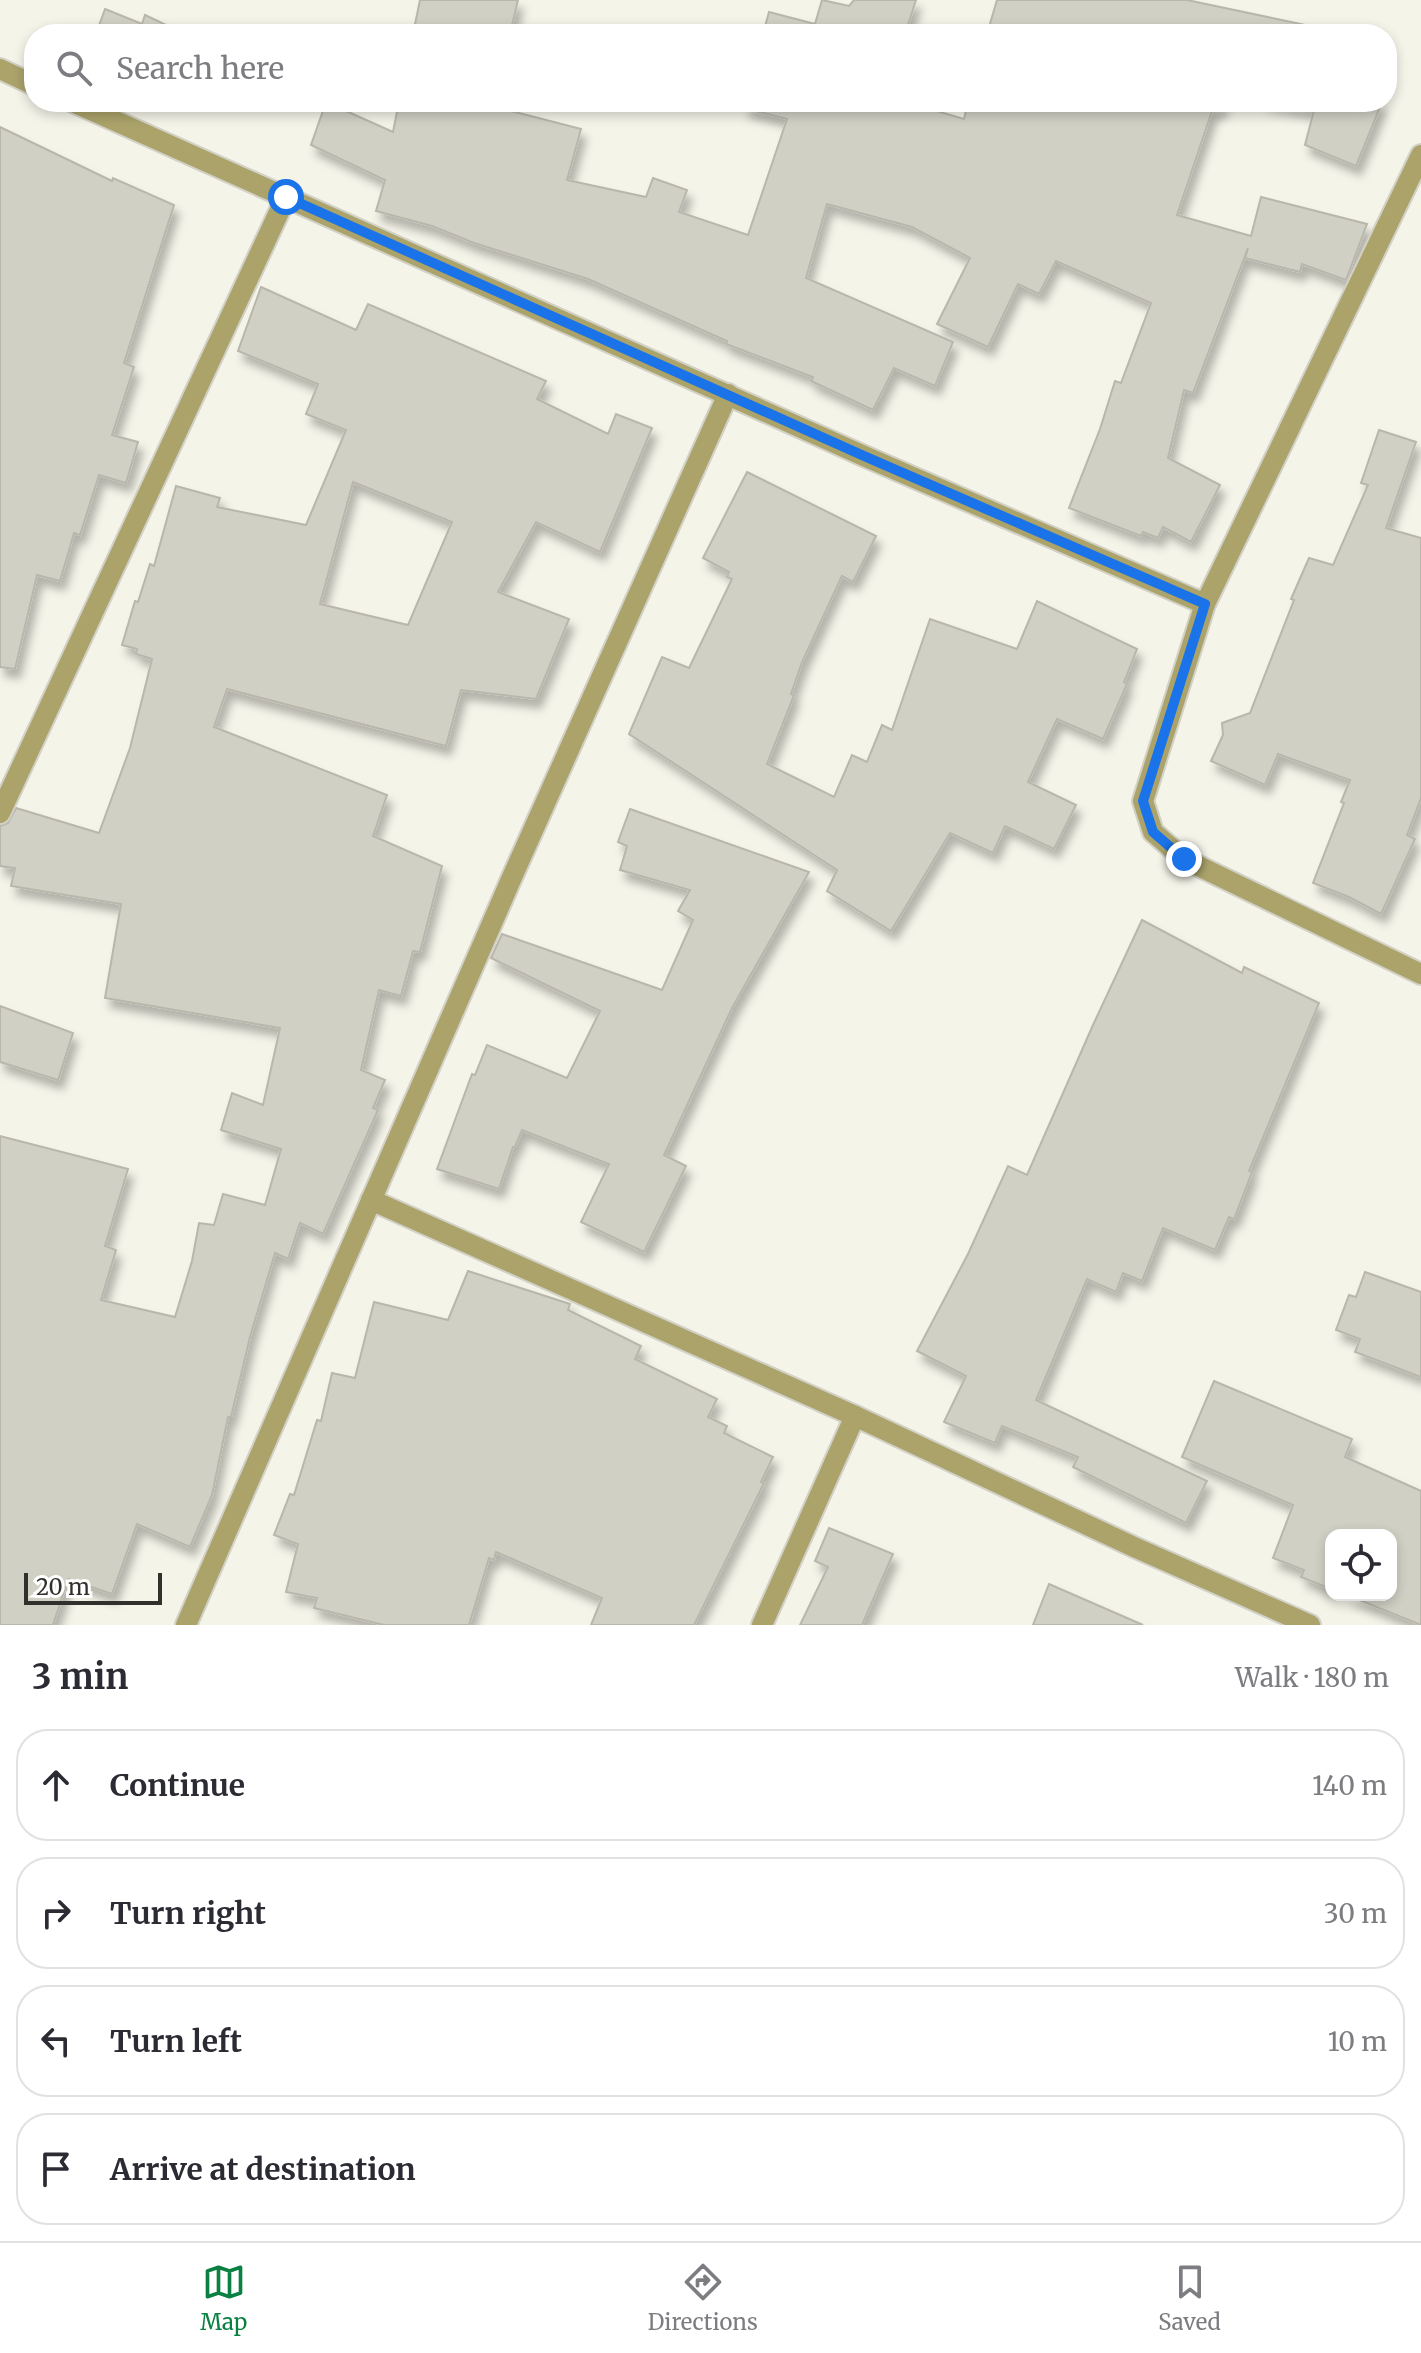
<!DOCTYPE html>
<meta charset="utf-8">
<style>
:root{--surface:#fff;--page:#f7f7f7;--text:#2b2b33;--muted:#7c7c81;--line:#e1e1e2;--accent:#0b8043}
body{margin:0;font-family:Merriweather,serif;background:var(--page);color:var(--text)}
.controls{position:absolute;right:24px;bottom:24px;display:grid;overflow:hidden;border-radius:16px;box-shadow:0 4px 12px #0003}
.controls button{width:72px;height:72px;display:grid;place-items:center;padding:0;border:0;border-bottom:2px solid var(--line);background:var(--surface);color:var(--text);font:40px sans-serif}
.scale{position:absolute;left:24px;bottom:20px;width:138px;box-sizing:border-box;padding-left:8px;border:4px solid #31302c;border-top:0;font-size:22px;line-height:28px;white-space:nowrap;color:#31302c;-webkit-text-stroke:6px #fff;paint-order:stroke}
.stop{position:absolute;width:24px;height:24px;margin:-18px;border:6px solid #1a73e8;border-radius:50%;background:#fff}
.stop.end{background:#1a73e8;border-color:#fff;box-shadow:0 2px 8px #0008}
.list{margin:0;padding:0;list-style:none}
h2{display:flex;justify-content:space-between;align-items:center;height:104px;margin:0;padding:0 32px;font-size:34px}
h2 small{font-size:26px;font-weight:400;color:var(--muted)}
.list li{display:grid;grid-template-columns:52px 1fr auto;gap:24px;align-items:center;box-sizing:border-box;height:112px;margin:0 16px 16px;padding:0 16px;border:2px solid var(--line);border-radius:32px}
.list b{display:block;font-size:30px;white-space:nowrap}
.list em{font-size:26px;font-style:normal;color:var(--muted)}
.icon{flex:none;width:44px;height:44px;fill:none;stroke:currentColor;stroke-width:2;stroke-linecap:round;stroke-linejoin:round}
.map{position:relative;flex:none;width:1421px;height:1625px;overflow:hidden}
.search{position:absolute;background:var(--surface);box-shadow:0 4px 12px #0003;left:24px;right:24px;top:24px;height:88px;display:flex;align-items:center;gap:20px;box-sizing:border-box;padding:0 28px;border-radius:32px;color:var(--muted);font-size:30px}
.sheet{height:616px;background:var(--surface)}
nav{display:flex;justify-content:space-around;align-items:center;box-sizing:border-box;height:112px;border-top:2px solid var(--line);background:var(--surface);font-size:22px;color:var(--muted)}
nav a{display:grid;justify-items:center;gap:4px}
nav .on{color:var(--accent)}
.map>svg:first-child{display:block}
.building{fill:#d1d0c5;stroke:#b9b7ac;stroke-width:2;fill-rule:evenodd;filter:url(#shadow)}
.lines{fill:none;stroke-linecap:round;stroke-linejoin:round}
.minor-casing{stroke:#d2d1c7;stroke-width:24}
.minor{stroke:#aba36a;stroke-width:20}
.route{stroke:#1a73e8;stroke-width:10}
</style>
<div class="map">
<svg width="1421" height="1625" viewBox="0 0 1421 1625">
<defs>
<filter id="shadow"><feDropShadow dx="5" dy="9" stdDeviation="4" flood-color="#0004"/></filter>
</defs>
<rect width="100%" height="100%" fill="#f5f4e9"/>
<!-- building -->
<g class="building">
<polygon points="420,0 518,0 510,34 413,34"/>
<polygon points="822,0 849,6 854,0 916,0 905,34 763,34 769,12 815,24"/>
<polygon points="997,0 1187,0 1348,34 987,34"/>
<polygon points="105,9 142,24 145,15 185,34 96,34"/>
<polygon points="326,102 393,132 399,102 493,102 492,106 581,129 567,180 646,197 653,178 687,190 679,212 748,235 787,119 744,108 746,102 906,102 964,119 968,102 1223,102 1220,110 1213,108 1177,215 1251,236 1261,197 1367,224 1346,280 1302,264 1300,272 1245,258 1248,248 1193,393 1184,390 1168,458 1220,485 1191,542 1163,527 1158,538 1143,532 1141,536 1069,508 1100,429 1115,381 1121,383 1151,303 1056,261 1039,294 1018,284 988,347 937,324 970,258 912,227 827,204 806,278 953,342 935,386 894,368 873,410 811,381 813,377 726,344 727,341 588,279 474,243 432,226 376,211 385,180 311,145"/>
<polygon points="1262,102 1382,102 1356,166 1305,145 1314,110"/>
<polygon points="0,127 112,181 113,178 174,205 124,363 134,367 112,435 138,442 126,483 99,475 80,535 74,533 60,581 37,575 15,669 0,667"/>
<path d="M 261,287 L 356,330 L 368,304 L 546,381 L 537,399 L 608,434 L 616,414 L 652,428 L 600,552 L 536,522 L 498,592 L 569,619 L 536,699 L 461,690 L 446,746 L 227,689 L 214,727 L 387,795 L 373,836 L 442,866 L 420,952 L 413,951 L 401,996 L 379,990 L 361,1070 L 385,1080 L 373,1108 L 378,1110 L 323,1234 L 300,1223 L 288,1259 L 275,1253 L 250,1337 L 231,1417 L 228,1417 L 212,1495 L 190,1547 L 137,1524 L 112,1594 L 68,1579 L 53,1625 L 0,1625 L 0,1136 L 128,1169 L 105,1246 L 116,1250 L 101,1300 L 175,1317 L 192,1261 L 199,1223 L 214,1225 L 223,1194 L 265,1205 L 281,1149 L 221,1130 L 232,1093 L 263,1105 L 280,1028 L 105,998 L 121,904 L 11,886 L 15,868 L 0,866 L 0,826 L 8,823 L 16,808 L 99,833 L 130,748 L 152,659 L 136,654 L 137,649 L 122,645 L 135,601 L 138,602 L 150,564 L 154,566 L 176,486 L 220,498 L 217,507 L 306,525 L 346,430 L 306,414 L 318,384 L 238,351 ZM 353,482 L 452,522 L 408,625 L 320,604 Z"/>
<polygon points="1379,430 1416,442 1386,528 1421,538 1421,798 1407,835 1415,839 1381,914 1349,897 1313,883 1344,803 1341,802 1350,780 1278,754 1265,785 1211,761 1223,735 1222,723 1250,713 1294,600 1291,599 1309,558 1333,565 1368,485 1361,483"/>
<polygon points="747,472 876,536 853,582 842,576 802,662 791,694 794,695 767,764 834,797 852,755 867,762 882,725 892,730 930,619 1017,649 1037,601 1137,649 1124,682 1127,684 1103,739 1057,719 1028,782 1076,805 1054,849 1005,826 993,853 950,833 891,931 827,891 837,870 629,734 662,657 689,668 732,579 727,577 729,572 703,558"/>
<polygon points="630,809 809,872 732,1008 664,1155 686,1166 644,1252 581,1222 609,1164 522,1130 515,1147 513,1147 499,1189 437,1169 472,1074 475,1075 487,1045 567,1078 600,1011 491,958 502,934 662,990 693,920 678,911 690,890 620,870 627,846 618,842"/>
<polygon points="1142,920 1242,973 1244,967 1319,1003 1249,1171 1252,1172 1234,1219 1229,1217 1215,1250 1163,1228 1142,1281 1123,1273 1116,1292 1087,1279 1036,1400 1207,1481 1186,1523 1073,1467 1078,1457 1002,1426 995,1443 944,1422 966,1376 917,1351 968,1254 1008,1166 1027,1175 1093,1025"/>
<polygon points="0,1006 73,1033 58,1080 0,1062"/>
<polygon points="468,1271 570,1304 568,1310 641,1346 635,1359 717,1399 708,1417 727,1426 724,1433 773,1457 761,1482 764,1483 694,1625 591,1625 602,1598 496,1552 494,1560 489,1558 469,1625 384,1625 314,1608 317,1598 286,1592 298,1544 274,1535 290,1494 294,1495 317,1420 321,1421 332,1373 355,1378 374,1302 448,1320"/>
<polygon points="1365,1272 1421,1292 1421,1377 1355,1352 1360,1339 1336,1330 1349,1295 1356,1297"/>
<polygon points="1214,1381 1352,1439 1345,1457 1421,1491 1421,1625 1347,1595 1391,1595 1391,1535 1331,1535 1331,1589 1301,1577 1304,1570 1273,1558 1293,1505 1182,1457"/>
<polygon points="829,1528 893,1554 862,1625 800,1625 828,1567 815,1561"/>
<polygon points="1049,1584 1143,1625 1033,1625"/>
</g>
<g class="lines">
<defs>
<g id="minor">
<polyline points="0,69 34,85"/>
<polyline points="73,102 864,456 1205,604"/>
<polyline points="1421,155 1205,604 1143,801 1153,832 1184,859 1421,974"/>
<polyline points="0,813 286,197"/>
<polyline points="371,1200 855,1416 1134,1547 1310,1625"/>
<polyline points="186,1625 513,875 728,394"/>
<polyline points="762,1625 855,1416"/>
</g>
</defs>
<!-- minor casing -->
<use href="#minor" class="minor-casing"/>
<!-- minor -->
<use href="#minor" class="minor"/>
</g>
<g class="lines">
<!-- route -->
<polyline class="route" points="286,197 864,456 1205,604 1143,801 1153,832 1184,859"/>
</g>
</svg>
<div class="controls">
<button><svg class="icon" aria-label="locate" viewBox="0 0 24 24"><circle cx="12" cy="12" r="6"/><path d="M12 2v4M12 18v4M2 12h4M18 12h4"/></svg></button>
</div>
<div class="scale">20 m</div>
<div class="stop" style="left:286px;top:197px"></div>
<div class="stop end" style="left:1184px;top:859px"></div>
<div class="search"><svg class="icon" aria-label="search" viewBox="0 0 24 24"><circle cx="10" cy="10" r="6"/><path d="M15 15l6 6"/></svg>Search here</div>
</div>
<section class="sheet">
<h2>3 min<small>Walk · 180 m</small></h2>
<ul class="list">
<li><svg class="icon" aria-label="ahead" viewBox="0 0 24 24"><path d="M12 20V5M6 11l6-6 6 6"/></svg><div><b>Continue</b></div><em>140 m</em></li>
<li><svg class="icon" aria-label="right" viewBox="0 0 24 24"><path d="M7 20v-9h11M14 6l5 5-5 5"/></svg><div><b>Turn right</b></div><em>30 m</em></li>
<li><svg class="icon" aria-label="left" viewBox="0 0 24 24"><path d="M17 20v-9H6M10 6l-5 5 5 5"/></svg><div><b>Turn left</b></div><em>10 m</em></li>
<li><svg class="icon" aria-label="arrive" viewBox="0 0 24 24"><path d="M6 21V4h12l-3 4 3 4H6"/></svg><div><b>Arrive at destination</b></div></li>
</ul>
</section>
<nav>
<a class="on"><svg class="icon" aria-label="map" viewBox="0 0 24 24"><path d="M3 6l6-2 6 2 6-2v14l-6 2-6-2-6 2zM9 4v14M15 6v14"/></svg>Map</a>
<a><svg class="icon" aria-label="directions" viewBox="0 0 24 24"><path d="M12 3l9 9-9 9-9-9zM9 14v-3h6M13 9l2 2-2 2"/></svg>Directions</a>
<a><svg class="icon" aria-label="saved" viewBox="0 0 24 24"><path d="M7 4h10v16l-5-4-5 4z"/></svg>Saved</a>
</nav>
